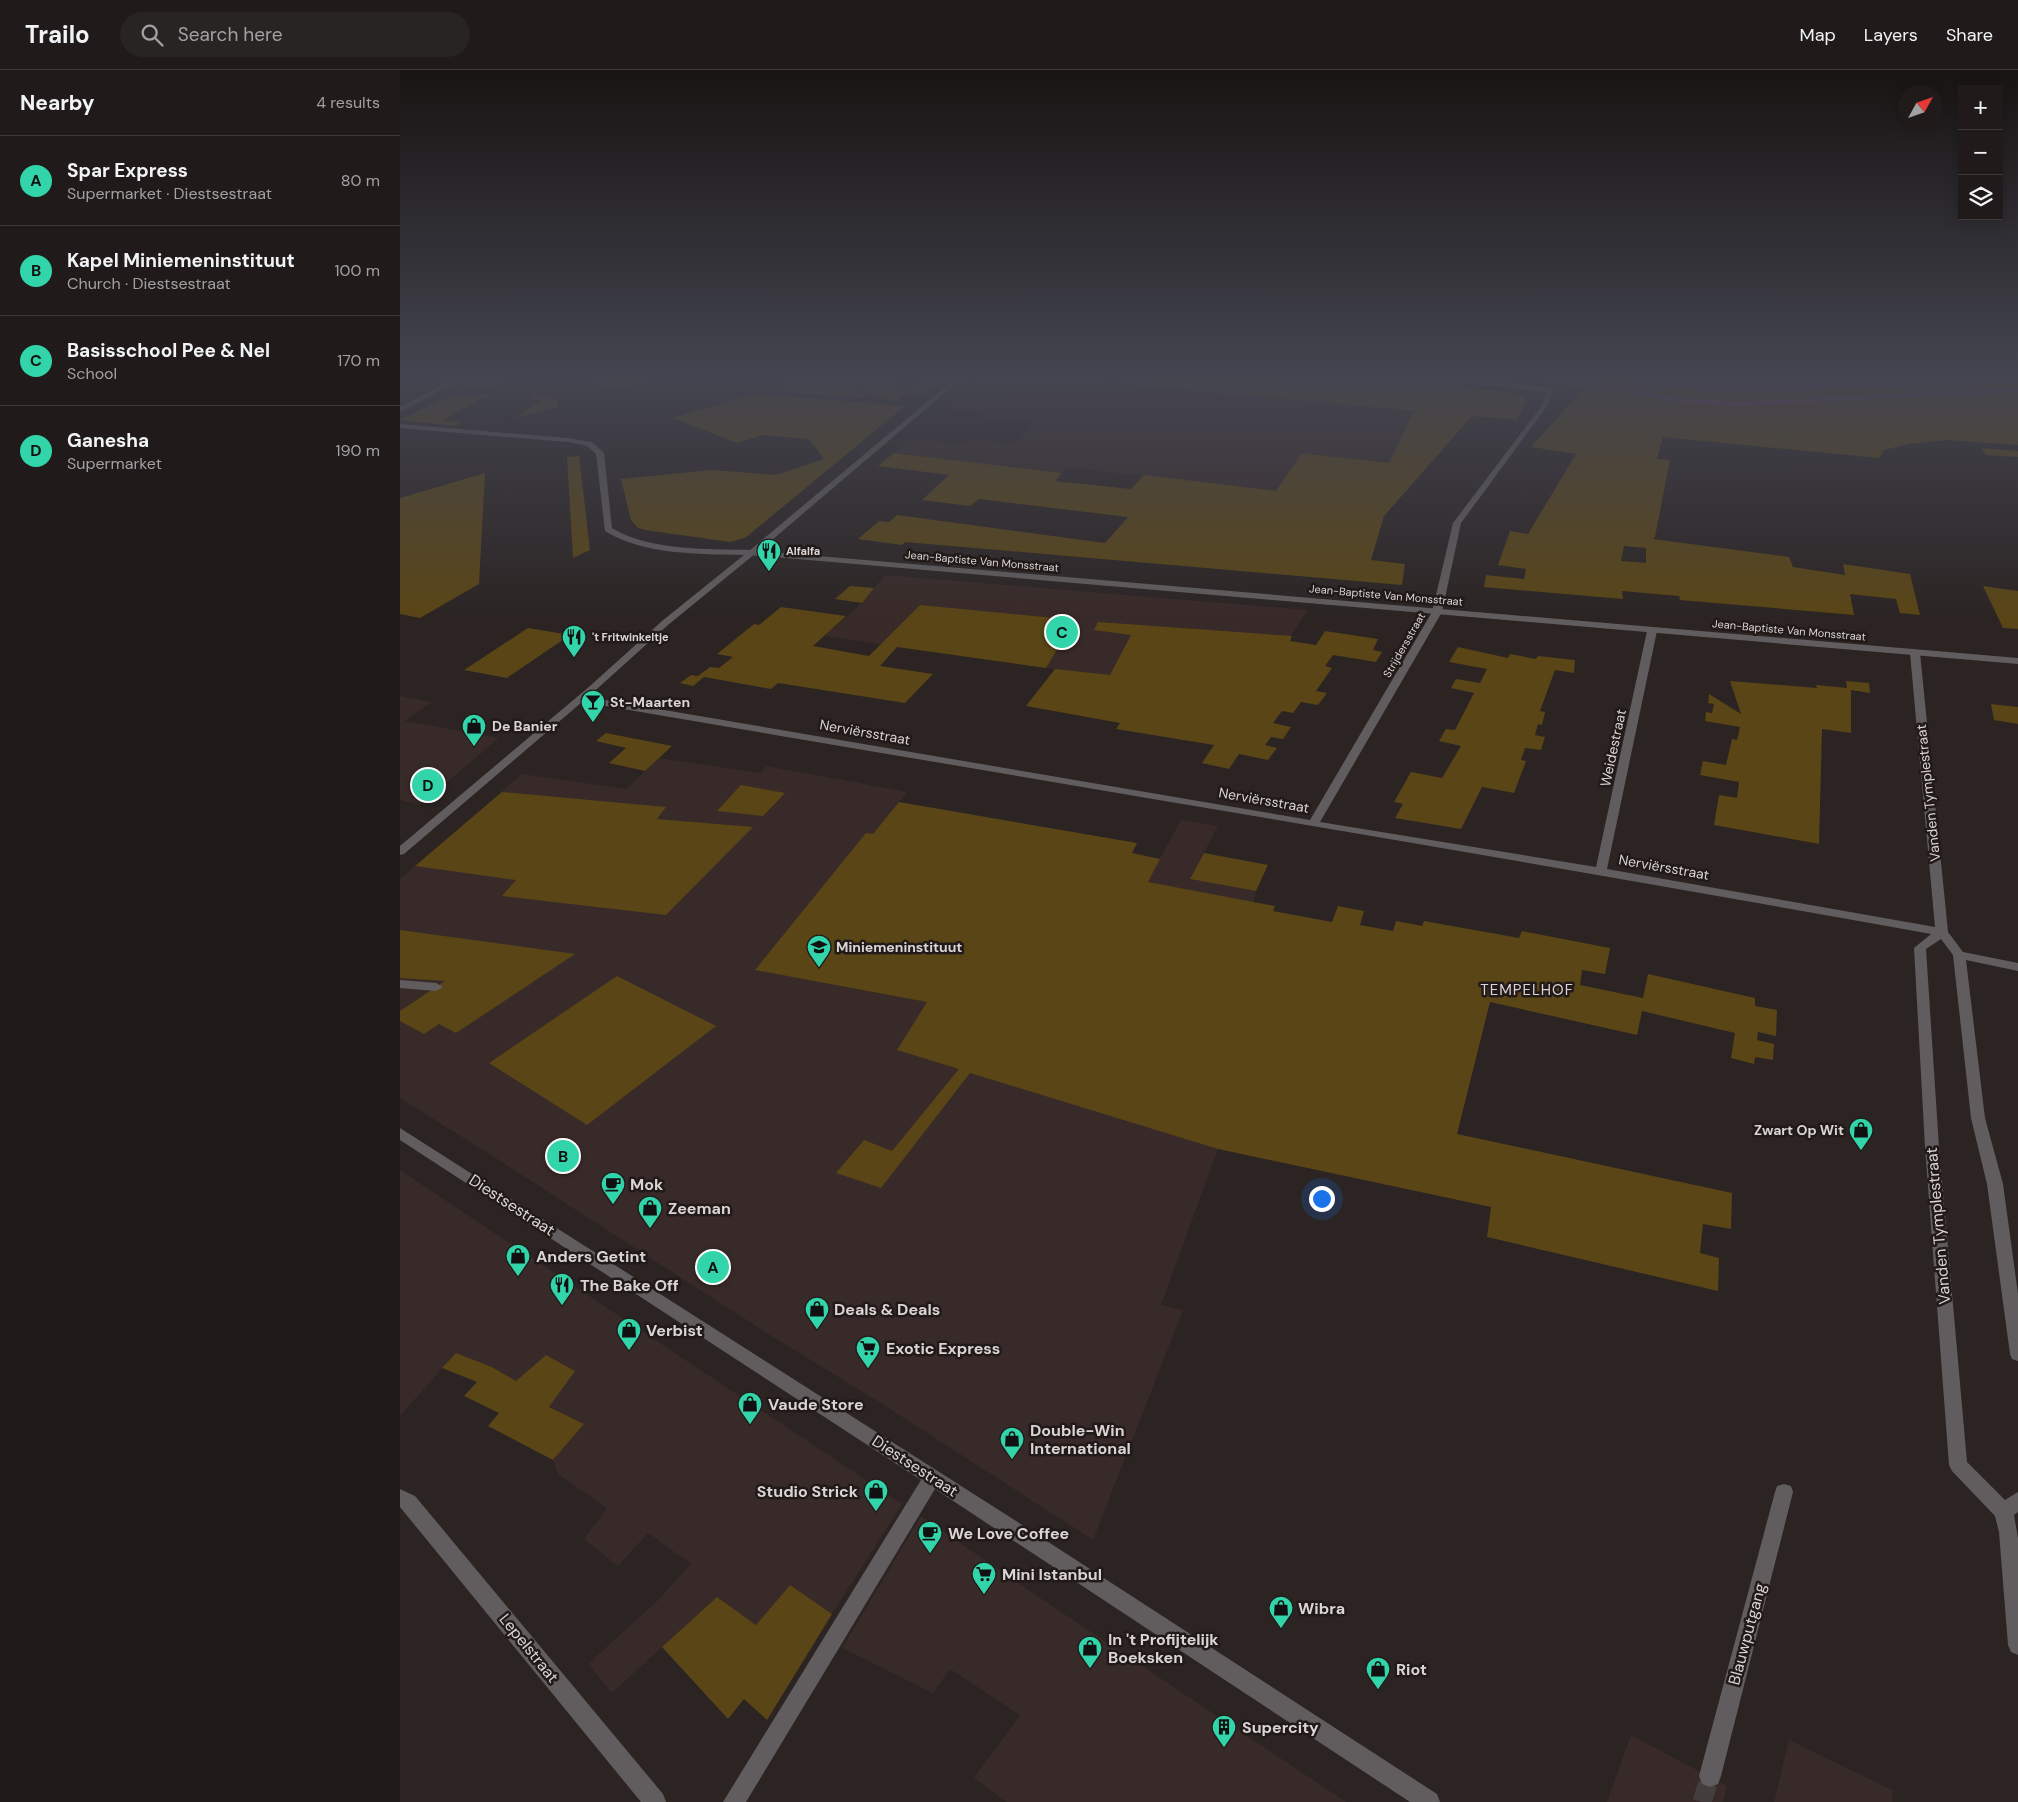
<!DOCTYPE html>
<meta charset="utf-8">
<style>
:root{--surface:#201b1a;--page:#282423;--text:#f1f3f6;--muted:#a2a1a2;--line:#3d3939;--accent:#32d4a9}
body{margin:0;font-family:"DM Sans",sans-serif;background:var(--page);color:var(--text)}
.controls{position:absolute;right:15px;top:15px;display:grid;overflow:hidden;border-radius:0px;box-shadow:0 2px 12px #0003}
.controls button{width:45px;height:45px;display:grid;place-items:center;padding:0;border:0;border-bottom:1px solid var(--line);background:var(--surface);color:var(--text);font:25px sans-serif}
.compass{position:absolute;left:1498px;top:15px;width:45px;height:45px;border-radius:50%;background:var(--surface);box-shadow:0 2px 12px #0003;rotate:50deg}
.you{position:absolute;left:921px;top:1128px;width:18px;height:18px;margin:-12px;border:4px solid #fff;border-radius:50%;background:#1a73e8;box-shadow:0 0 0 8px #1a73e833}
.badge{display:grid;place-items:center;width:32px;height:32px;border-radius:50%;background:var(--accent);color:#111;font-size:16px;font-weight:700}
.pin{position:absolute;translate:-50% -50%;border:2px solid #fff;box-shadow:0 1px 5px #0006}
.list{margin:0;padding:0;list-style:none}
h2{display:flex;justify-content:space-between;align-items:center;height:65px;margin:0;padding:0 20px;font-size:21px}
h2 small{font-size:16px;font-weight:400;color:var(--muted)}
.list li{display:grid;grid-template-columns:32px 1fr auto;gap:15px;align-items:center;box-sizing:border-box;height:90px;padding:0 20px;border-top:1px solid var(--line)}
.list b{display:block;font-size:19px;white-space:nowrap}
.list p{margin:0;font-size:16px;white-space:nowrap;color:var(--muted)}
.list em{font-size:16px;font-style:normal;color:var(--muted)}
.icon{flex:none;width:28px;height:28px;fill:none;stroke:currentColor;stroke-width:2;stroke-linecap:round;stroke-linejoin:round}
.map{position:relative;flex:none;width:1618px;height:1732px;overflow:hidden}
header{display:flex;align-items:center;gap:30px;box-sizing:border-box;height:70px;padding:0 25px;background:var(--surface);border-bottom:1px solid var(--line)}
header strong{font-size:24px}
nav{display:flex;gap:28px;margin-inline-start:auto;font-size:18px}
.search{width:350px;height:45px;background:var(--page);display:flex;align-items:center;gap:12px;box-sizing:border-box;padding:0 18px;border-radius:28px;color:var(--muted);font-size:19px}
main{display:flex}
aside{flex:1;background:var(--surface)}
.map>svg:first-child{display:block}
.built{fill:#382a28}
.green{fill:#594516;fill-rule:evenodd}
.water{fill:#7d3a78}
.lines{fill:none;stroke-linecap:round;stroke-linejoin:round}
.stream{fill:#7d3a78;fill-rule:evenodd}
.pedestrian-tunnel{stroke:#453e3e;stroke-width:19;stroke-dasharray:19 9;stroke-linecap:butt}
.service{fill:#615d5e;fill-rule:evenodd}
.pedestrian{fill:#615d5e;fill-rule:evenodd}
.minor{fill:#615d5e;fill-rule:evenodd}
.tertiary{fill:#615d5e;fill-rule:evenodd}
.labels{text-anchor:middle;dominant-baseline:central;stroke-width:5;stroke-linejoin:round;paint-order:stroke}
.far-poi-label{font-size:11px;font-weight:bold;fill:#dad4d4;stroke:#221a19;text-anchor:start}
.far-street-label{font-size:11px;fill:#dad4d4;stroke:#221a19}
.poi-label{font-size:14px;font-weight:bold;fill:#dad4d4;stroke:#221a19;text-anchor:start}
.street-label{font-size:14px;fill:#dad4d4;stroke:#221a19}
.neighbourhood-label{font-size:15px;letter-spacing:1px;fill:#dad4d4;stroke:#221a19}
.near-poi-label{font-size:16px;font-weight:bold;fill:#dad4d4;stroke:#221a19;text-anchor:start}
.near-street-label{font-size:16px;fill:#dad4d4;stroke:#221a19}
</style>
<header>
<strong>Trailo</strong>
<div class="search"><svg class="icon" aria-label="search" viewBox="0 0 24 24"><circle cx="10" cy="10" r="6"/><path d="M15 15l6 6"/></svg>Search here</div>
<nav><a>Map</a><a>Layers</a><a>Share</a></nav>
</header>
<main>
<aside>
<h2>Nearby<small>4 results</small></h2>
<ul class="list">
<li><span class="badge">A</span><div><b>Spar Express</b><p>Supermarket · Diestsestraat</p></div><em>80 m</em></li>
<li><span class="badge">B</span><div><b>Kapel Miniemeninstituut</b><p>Church · Diestsestraat</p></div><em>100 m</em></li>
<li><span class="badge">C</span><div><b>Basisschool Pee &amp; Nel</b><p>School</p></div><em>170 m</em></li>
<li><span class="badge">D</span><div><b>Ganesha</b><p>Supermarket</p></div><em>190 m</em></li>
</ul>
</aside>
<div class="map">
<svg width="1618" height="1732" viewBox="0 0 1618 1732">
<rect width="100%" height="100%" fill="#2b2423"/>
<!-- built -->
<g class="built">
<polygon points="584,305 725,314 1014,341 989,393 902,383 877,421 668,397 662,403 494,383 511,368 563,375 570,369 612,374 621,367 634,353 586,348 590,343 545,338"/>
<polygon points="485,505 908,540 852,623 646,598 424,566 462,533"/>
<polygon points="0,626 32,632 5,651 99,668 20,735 0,730"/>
<polygon points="259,688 360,703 367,696 507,722 474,764 747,812 781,750 818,756 790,809 856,821 799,1073 818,1079 761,1235 783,1240 693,1470 476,1330 365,1262 94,1087 0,1028 0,809 122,704 226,719"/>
<polygon points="0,1100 502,1434 432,1544 390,1515 356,1555 317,1527 212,1623 188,1594 258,1530 291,1494 248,1463 218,1496 184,1469 207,1438 158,1404 153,1390 184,1354 148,1337 175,1301 146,1285 116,1311 92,1297 56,1283 0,1346"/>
<polygon points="521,1446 646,1532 946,1732 606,1732 574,1708 620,1645 550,1599 533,1623 442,1578"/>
<polygon points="1231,1665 1327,1716 1323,1732 1207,1732"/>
<polygon points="1389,1670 1492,1720 1492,1732 1374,1732"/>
</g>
<!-- green -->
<g class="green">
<polygon points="84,305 97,305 97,316 66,320 65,316"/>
<path d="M 196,305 L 250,305 C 227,320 223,325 197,313 Z"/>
<polygon points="418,305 440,305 467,328 367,320"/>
<polygon points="483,305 506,322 499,330 475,328 450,306"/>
<polygon points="530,305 545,305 520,325 508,323"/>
<polygon points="759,305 948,305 1110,322 1125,327 1126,332 1117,350 1072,346 984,446 971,490 1005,494 1002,515 505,472 502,475 458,469 479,451 489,452 497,445 705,473 728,447 579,429 570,436 522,430 549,405 478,396 494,383 662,403 655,411 731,419 744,405 876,421 902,383 989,393 1014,341 725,314"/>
<path d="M 1130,305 L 1213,305 L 1276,318 L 1336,322 L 1408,320 L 1618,308 L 1618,375 L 1547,370 L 1508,374 L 1484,380 L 1479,388 L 1263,367 L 1257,389 L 1270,390 L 1255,467 L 1253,469 L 1389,487 L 1393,497 L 1445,505 L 1443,494 L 1510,504 L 1520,545 L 1500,543 L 1496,529 L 1450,524 L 1454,545 L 1280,530 L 1279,526 L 1222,521 L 1223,529 L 1084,517 L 1086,505 L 1124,509 L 1126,499 L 1098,495 L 1110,461 L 1128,464 L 1176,384 L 1131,377 L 1184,318 ZM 1224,476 L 1246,478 L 1246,493 L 1221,491 Z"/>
<polygon points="1257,305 1431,305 1312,310"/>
<polygon points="91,323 43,350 61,352 55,356 0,350 40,330 57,326 69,327"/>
<polygon points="354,324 505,336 345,468 330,472 245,460 238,458 231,450 221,409 311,400 376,405 424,389 409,369 363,365 337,373 273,348"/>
<polygon points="133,325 153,325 153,329 157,329 158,337 115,348 142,330 128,328"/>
<polygon points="1582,378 1618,381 1618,387 1586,385"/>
<polygon points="179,386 190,480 173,488 167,387"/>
<polygon points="85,403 79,514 20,548 0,544 0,428"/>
<polygon points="450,516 474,518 462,533 435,529"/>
<polygon points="1583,516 1618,521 1618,559 1603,558"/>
<polygon points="520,535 675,550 646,598 497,577 480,596 533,604 505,633 378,613 371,619 304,607 293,616 280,613 291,605 298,606 310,597 319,598 333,587 317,584 354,554 359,555 381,537 446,546 413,576 469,586"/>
<polygon points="698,552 892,566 890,571 916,575 925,561 978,569 973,580 982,582 976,592 933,585 925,596 932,598 916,621 927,623 918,635 901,632 893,643 882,641 873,653 891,657 883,669 871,667 865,675 877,678 868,690 839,684 829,699 802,693 814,675 716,659 720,653 626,636 655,599 710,605 731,565 694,560"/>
<polygon points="128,558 170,565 107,608 64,600"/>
<polygon points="1058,577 1108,588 1110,584 1136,589 1138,586 1175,590 1174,603 1155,600 1140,641 1145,642 1142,655 1138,654 1135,665 1145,667 1141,680 1125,678 1121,690 1126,691 1114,723 1082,717 1061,759 995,748 1003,734 994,732 1011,702 1042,708 1061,676 1039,671 1046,659 1055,660 1074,623 1051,618 1056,609 1080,613 1087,599 1049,592"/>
<polygon points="1330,611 1417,618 1416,615 1447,618 1446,611 1469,613 1470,623 1451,620 1451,663 1422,659 1419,774 1314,755 1319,725 1337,728 1339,712 1300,705 1303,691 1326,695 1332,669 1337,670 1340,657 1305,651 1306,642 1312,643 1314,634 1308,633 1309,624 1341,644"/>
<polygon points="1591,634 1618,637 1618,654 1594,650"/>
<polygon points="206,663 272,676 245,701 209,693 226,678 196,671"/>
<polygon points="341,715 385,723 363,746 317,741"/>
<polygon points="102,722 266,737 257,749 353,757 266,845 102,826 116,810 15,796"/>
<polygon points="499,732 737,773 732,783 760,789 748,812 875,836 873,841 932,852 938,836 964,841 960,855 993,861 996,851 1022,856 1024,851 1119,868 1122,861 1210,878 1205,904 1182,900 1180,915 1243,928 1248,904 1355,928 1355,936 1377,940 1376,966 1358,962 1357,970 1374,974 1373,990 1355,987 1354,994 1331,988 1335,963 1242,941 1237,965 1090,932 1057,1064 1332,1123 1331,1159 1303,1154 1300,1183 1319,1188 1318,1221 1087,1167 1091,1137 818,1079 570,1003 481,1118 436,1103 464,1070 492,1081 559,999 497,980 527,932 355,900 466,763 473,764"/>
<polygon points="804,783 868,795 856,821 790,809"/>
<polygon points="0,860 175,884 56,963 39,954 24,964 0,951 0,941 45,911 0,908"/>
<polygon points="217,906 316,956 187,1055 89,993"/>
<polygon points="56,1283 92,1297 116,1311 146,1285 175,1301 149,1337 184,1354 153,1390 88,1356 99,1343 64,1326 77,1312 42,1298"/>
<polygon points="390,1515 432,1544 367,1650 344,1629 328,1649 262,1577 317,1527 356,1555"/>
</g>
<!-- water -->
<path class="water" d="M 1213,305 L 1257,305 L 1313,310 L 1431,305 L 1618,305 L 1618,308 C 1562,312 1507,315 1451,318 C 1371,322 1290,327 1213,305 Z"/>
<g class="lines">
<!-- stream -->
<polygon class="stream" points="1163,305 1173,305 1209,315 1277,328 1338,332 1618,318 1618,322 1338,336 1277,332 1208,319"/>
<!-- pedestrian-tunnel -->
<polyline class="pedestrian-tunnel" points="1302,1732 1310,1706"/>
<!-- service -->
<polygon class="service" points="0,910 36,913 43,917 36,921 0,918"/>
<!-- pedestrian -->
<g class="pedestrian">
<polygon points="0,1058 619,1453 1037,1724 1040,1732 1010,1732 535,1419 346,1732 323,1732 521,1410 0,1070"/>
<polygon points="1384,1414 1391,1416 1393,1422 1321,1706 1318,1714 1310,1717 1302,1714 1299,1706 1375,1422 1377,1416"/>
</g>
<!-- minor -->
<g class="minor">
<polygon points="62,305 70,305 0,342 0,337"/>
<polygon points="701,305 731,305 728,307 704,307"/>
<path d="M 1008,305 L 1028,305 L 1150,318 L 1153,320 L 1148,335 L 1061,453 L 1042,542 L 920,752 L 1196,797 L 1247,561 L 1252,558 L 1257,561 L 1207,799 L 1535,857 L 1510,583 L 1515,580 L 1520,583 L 1548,862 L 1563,882 L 1618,893 L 1618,901 L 1566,890 L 1585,1048 L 1603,1114 L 1618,1224 L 1618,1291 L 1612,1289 L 1610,1284 L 1587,1114 L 1571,1048 L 1553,885 L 1541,869 L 1526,879 L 1539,1077 L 1567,1392 L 1605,1430 L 1618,1422 L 1618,1442 L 1614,1445 L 1618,1468 L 1618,1585 L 1611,1582 L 1608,1575 L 1599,1462 L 1595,1446 L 1552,1401 L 1549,1395 L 1525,1077 L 1514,878 L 1531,864 C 1082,783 632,709 182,632 L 4,784 L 0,785 L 0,776 L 190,616 L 262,551 L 344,485 C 299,484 244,485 205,461 L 196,384 L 187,376 L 168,372 L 0,358 L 0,354 L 168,368 L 192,372 L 204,383 L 212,458 C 249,481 309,479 352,480 L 356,483 L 268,555 L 188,627 L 910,750 L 1032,542 L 1053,453 L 1143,334 L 1146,322 L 1011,307 Z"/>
<polygon points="0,1419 15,1426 263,1724 266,1732 241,1732 0,1437"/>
</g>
<!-- tertiary -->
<polygon class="tertiary" points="559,305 566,305 359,481 1618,588 1618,594 349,485 349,481"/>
</g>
<!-- sky -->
<linearGradient id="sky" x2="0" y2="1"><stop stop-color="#181413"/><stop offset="0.56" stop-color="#444550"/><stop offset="1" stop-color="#444550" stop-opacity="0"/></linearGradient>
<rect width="1618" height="547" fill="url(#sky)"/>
<!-- icons -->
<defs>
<symbol id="restaurant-pin" viewBox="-11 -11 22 30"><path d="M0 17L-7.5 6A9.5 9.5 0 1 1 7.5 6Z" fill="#32d4a9" stroke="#221a19"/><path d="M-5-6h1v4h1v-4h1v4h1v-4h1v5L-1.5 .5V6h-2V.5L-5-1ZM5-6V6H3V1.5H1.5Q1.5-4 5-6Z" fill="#111"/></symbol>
<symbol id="bar-pin" viewBox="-11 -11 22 30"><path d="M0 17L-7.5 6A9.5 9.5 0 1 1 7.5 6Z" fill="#32d4a9" stroke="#221a19"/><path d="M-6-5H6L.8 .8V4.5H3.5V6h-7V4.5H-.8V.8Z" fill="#111"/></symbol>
<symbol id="shop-pin" viewBox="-11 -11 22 30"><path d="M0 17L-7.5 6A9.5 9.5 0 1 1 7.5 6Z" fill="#32d4a9" stroke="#221a19"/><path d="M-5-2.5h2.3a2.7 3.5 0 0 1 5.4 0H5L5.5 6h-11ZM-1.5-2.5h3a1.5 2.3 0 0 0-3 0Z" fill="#111"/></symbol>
<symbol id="school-pin" viewBox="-11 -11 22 30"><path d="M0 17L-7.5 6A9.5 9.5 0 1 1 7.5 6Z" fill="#32d4a9" stroke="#221a19"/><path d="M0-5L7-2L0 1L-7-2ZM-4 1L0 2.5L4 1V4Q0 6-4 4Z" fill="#111"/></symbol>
<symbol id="cafe-pin" viewBox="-11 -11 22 30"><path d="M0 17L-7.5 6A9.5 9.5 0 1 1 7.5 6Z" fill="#32d4a9" stroke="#221a19"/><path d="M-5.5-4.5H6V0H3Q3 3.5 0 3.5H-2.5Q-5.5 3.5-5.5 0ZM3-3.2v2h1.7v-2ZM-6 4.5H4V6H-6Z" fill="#111"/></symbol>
<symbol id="supermarket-pin" viewBox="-11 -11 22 30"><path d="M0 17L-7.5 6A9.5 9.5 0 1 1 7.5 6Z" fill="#32d4a9" stroke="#221a19"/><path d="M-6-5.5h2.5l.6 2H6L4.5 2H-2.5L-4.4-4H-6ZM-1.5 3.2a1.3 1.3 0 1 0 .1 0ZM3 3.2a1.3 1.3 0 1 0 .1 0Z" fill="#111"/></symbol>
<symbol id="building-pin" viewBox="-11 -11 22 30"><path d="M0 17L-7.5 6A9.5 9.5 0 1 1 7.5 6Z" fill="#32d4a9" stroke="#221a19"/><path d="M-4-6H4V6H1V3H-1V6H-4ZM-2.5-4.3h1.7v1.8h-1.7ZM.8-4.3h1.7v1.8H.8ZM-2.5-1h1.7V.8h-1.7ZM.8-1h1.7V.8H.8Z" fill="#111"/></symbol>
</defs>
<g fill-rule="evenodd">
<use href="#restaurant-pin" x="355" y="467" width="28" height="38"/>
<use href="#restaurant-pin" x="160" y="553" width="28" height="38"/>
<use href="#bar-pin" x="179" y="618" width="28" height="38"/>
<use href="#shop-pin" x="60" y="642" width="28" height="38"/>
<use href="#school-pin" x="405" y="863" width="28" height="38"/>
<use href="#shop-pin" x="1447" y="1046" width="28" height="38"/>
<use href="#cafe-pin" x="199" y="1100" width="28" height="38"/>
<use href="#shop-pin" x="236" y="1124" width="28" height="38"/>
<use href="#shop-pin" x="104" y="1172" width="28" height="38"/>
<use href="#restaurant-pin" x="148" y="1201" width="28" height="38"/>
<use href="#shop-pin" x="403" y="1225" width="28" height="38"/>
<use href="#shop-pin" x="215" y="1246" width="28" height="38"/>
<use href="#supermarket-pin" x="454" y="1264" width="28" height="38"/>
<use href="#shop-pin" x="336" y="1320" width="28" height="38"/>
<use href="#shop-pin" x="598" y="1355" width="28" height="38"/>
<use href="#shop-pin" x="462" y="1407" width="28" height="38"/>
<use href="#cafe-pin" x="516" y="1449" width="28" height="38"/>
<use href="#supermarket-pin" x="570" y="1490" width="28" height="38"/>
<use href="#shop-pin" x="867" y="1524" width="28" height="38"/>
<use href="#shop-pin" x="676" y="1564" width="28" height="38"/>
<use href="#shop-pin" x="964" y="1585" width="28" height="38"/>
<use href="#building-pin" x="810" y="1643" width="28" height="38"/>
</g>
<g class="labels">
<!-- far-poi labels -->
<g class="far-poi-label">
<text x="386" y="481">Alfalfa</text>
<text x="192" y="567">'t Fritwinkeltje</text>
</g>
<!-- far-street labels -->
<g class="far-street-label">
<text transform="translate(582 491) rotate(5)">Jean-Baptiste Van Monsstraat</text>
<text transform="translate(986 525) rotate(5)">Jean-Baptiste Van Monsstraat</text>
<text transform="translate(1389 560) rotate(5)">Jean-Baptiste Van Monsstraat</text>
<text transform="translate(1004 575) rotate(-60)">Strijdersstraat</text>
</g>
<!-- poi labels -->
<g class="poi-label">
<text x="210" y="632">St-Maarten</text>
<text x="92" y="656">De Banier</text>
<text x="436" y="877">Miniemeninstituut</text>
<text x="1444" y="1060" text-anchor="end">Zwart Op Wit</text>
</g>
<!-- street labels -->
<g class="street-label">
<text transform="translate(465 662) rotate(10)">Nerviërsstraat</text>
<text transform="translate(1213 678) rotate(-78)">Weidestraat</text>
<text transform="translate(1528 723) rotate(-96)">Vanden Tymplestraat</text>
<text transform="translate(864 730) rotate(10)">Nerviërsstraat</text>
<text transform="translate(1264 797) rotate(10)">Nerviërsstraat</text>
</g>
<!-- neighbourhood labels -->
<g class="neighbourhood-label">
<text x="1127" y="920">TEMPELHOF</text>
</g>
<!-- near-poi labels -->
<g class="near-poi-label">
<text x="230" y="1114">Mok</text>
<text x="268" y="1138">Zeeman</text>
<text x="136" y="1186">Anders Getint</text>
<text x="180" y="1215">The Bake Off</text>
<text x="434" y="1239">Deals &amp; Deals</text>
<text x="246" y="1260">Verbist</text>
<text x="486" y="1278">Exotic Express</text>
<text x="368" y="1334">Vaude Store</text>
<text x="630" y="1360">Double-Win<tspan x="630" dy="18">International</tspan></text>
<text x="458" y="1421" text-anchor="end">Studio Strick</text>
<text x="548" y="1463">We Love Coffee</text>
<text x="602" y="1504">Mini Istanbul</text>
<text x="898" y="1538">Wibra</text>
<text x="708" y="1569">In 't Profijtelijk<tspan x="708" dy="18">Boeksken</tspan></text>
<text x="996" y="1599">Riot</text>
<text x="842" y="1657">Supercity</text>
</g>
<!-- near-street labels -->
<g class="near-street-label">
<text transform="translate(112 1135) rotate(33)">Diestsestraat</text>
<text transform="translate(1538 1156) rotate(-95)">Vanden Tymplestraat</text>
<text transform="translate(515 1396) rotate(33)">Diestsestraat</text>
<text transform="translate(1347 1564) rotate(-75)">Blauwputgang</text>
<text transform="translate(129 1578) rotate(51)">Lepelstraat</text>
</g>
</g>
</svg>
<div class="controls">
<button>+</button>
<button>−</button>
<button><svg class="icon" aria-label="layers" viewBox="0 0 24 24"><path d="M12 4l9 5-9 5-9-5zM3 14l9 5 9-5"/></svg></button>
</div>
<svg class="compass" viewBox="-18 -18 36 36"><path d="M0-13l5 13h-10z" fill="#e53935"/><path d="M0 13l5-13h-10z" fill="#a2a1a2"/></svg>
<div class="you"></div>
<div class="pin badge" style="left:313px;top:1197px">A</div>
<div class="pin badge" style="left:163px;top:1086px">B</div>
<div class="pin badge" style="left:662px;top:562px">C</div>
<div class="pin badge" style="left:28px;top:715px">D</div>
</div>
</main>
